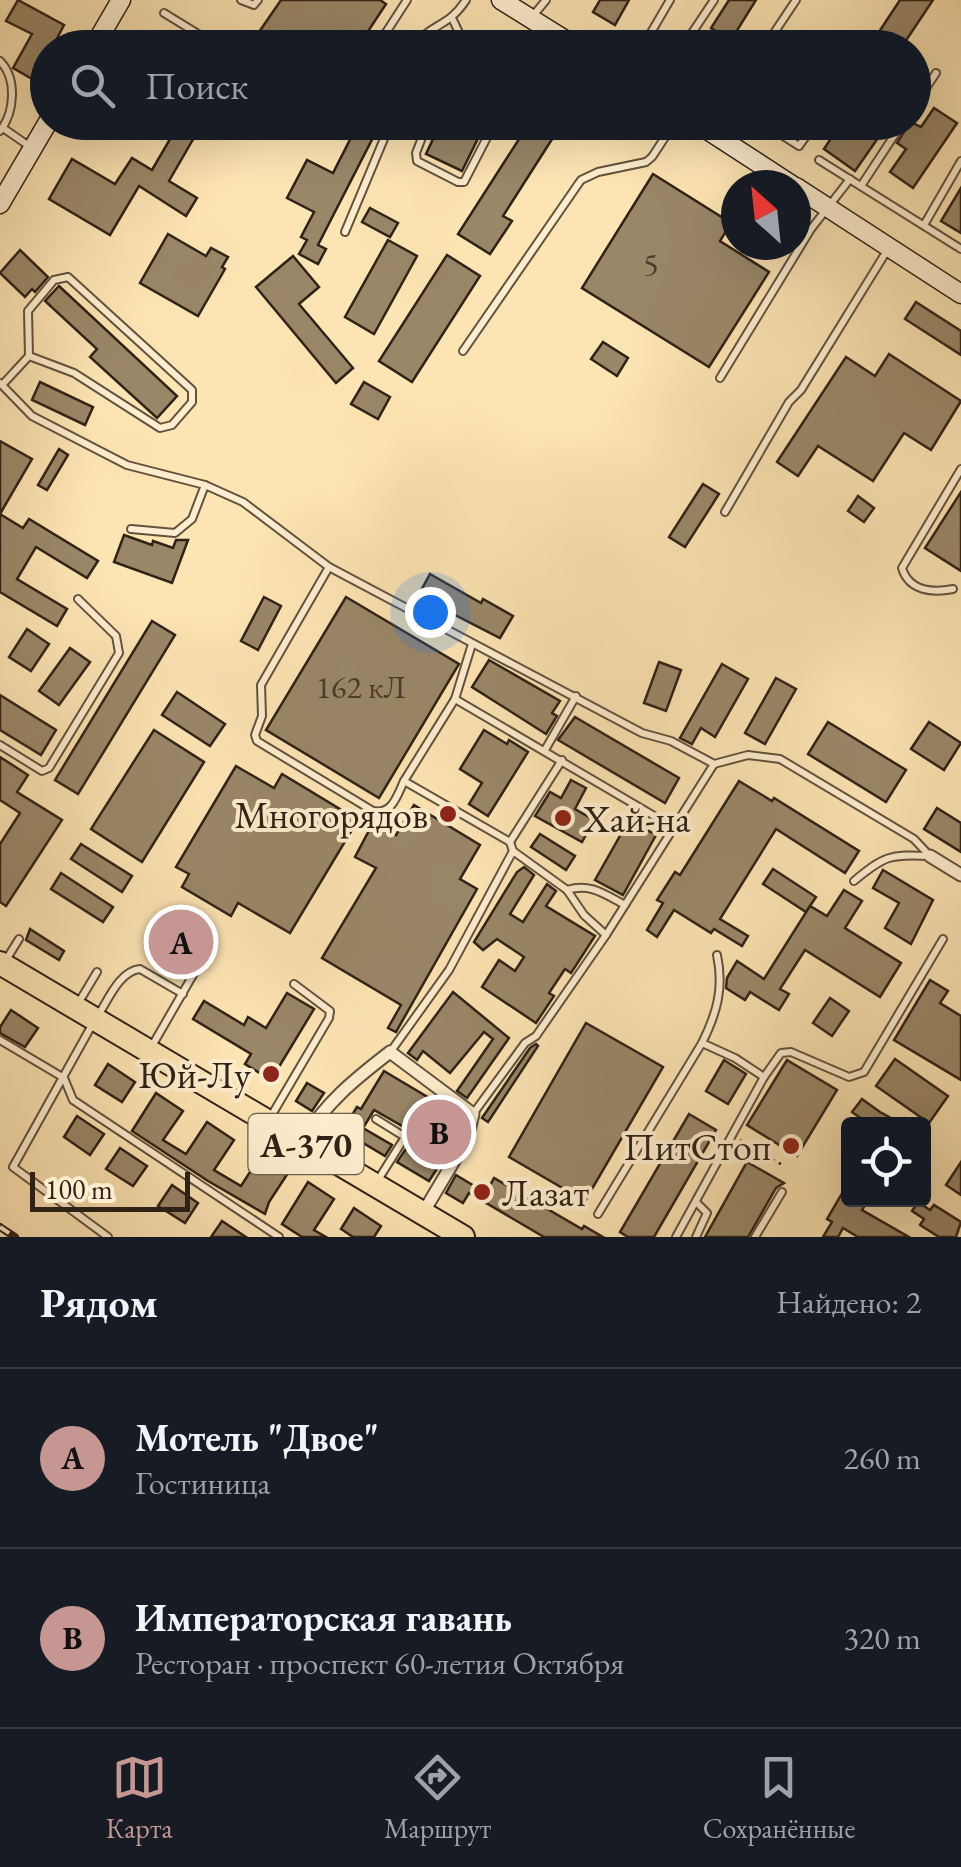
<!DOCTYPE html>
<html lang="ru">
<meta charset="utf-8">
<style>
:root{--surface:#171b24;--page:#242831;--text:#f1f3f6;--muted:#9ea1a6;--line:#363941;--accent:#c59692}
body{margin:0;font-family:"EB Garamond",serif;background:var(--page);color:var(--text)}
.controls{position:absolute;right:30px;bottom:30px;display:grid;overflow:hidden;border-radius:10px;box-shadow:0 10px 40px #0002}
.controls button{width:90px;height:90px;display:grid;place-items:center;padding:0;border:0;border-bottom:2px solid var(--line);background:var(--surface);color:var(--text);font:50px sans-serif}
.compass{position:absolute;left:721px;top:170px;width:90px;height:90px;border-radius:50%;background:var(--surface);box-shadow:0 10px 40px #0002;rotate:333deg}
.scale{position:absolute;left:30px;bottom:25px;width:160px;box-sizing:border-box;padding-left:10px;border:5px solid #2f2217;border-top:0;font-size:28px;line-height:35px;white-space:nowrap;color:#2f2217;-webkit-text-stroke:8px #feedce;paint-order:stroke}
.you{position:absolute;left:430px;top:612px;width:35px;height:35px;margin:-25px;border:8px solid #fff;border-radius:50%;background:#1a73e8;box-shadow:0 0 0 15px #1a73e833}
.badge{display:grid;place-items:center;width:65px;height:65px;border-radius:50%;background:var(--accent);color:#111;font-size:32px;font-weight:700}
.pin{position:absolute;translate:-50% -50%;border:5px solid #fff;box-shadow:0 2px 10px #0006}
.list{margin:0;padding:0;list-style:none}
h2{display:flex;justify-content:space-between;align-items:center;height:130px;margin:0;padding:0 40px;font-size:42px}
h2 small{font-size:32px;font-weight:400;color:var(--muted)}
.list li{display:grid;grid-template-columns:65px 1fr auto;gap:30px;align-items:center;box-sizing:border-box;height:180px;padding:0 40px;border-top:2px solid var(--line)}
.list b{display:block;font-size:38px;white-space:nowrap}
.list p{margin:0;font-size:32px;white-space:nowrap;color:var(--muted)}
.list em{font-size:32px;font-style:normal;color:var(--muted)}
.icon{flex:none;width:55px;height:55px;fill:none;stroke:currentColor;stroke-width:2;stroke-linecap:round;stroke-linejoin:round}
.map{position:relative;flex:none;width:961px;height:1237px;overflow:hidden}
.search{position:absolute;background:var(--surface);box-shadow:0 10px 40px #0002;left:30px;right:30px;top:30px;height:110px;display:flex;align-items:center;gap:25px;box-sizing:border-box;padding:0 35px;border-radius:55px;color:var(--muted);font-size:38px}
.sheet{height:490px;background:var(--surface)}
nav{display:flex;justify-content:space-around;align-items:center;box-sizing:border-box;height:140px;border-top:2px solid var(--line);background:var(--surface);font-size:28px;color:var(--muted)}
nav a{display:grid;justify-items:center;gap:5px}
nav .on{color:var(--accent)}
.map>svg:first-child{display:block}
.building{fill:#9a8768;stroke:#2f2217;stroke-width:2.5}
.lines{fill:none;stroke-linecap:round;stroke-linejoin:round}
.lane-casing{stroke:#62523e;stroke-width:10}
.street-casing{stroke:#62523e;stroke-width:15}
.secondary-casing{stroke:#2f2217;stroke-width:21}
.highway-casing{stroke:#2f2217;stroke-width:26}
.path{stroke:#2f2217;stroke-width:2.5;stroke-dasharray:2.5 5;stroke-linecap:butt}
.lane{stroke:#feedce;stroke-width:6}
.street{stroke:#feedce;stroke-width:11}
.secondary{stroke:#feedce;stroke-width:18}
.highway{stroke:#fde4b3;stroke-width:22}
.rail-casing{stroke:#2f2217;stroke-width:8}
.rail{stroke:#feedce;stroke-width:4;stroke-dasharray:11;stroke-linecap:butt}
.poi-dot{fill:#8f2418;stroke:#feedce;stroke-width:4}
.labels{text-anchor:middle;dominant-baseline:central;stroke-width:8;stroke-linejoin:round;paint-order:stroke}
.number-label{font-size:32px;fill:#4a3b2b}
.shield{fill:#feedce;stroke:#6d5f4e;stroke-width:2.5}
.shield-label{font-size:35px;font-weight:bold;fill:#2f2217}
.poi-label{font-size:38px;fill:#2f2217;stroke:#feedce;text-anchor:end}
</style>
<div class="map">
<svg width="961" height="1237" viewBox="0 0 961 1237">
<rect width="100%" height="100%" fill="#fde4b3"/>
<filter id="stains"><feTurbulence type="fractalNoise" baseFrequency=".002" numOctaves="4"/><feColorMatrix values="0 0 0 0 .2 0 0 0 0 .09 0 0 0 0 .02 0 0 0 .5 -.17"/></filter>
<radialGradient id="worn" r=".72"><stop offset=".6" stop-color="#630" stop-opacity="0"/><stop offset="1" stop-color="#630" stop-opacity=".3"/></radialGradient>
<!-- building -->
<g class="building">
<polygon points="18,0 64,25 52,48 48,48 48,56 34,80 13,68 32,34 6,21"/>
<polygon points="281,0 380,0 386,4 357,48 276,48 257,35"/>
<polygon points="600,0 629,0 615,25 593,12"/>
<polygon points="729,0 756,0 731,40 711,28"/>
<polygon points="900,0 933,0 901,48 889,48 875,38"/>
<polygon points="934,108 957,123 913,188 890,172 906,149 897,143 910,122 921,127"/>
<polygon points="180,122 203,122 169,181 197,198 186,216 139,186 110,235 49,199 72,159 115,184 132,158 152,170"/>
<polygon points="359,122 381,122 318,245 326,249 318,264 299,254 307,240 301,237 314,212 287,198 307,160 333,173"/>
<polygon points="441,122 486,122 462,171 426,154"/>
<polygon points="530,122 563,122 503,216 512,221 490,254 458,234"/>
<polygon points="842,122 856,122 878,138 855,171 824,149"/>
<polygon points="653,174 731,223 720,241 769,272 709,367 582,288"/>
<polygon points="961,188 961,233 941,221"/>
<polygon points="370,208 398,223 390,237 362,222"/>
<polygon points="168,234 206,256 211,248 228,257 222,267 225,269 198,316 140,283"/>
<polygon points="388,240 417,256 374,334 345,317"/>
<polygon points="20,250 48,277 35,292 32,289 25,297 0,273"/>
<polygon points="447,255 480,276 412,382 379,361"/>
<polygon points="293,256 319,287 299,304 353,368 336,383 256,287"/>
<polygon points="59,286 177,396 157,418 90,357 97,349 45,301"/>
<polygon points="916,302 961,331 961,355 905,319"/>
<polygon points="603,342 628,358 617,376 591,359"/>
<polygon points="889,354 961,401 931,450 904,433 873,481 818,446 798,476 777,462 846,357 875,376"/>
<polygon points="40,382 93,407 85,425 32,400"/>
<polygon points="364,382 390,397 378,419 351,404"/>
<polygon points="0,441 32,459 0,514 23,528 29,519 98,561 87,578 36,547 17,579 67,609 57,626 0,592"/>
<polygon points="59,449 68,455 47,490 38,485"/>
<polygon points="703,484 719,494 685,547 669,537"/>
<polygon points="961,492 961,571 925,548"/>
<polygon points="858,496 874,508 864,522 848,511"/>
<polygon points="124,535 152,545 153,541 173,548 176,540 188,540 172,583 114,562"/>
<polygon points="430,574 481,603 483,599 513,616 500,638 418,596"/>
<polygon points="264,597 281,606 258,650 241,641"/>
<polygon points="346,597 459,664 379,798 266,730"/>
<polygon points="152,621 175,635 78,794 55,780"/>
<polygon points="27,629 49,644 31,671 9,657"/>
<polygon points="70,648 90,662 59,705 39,691"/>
<polygon points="489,660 560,701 552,713 557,716 546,734 472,687"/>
<polygon points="659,662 681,670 666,711 644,703"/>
<polygon points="722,664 748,679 715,737 701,728 692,744 680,738"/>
<polygon points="776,678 796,689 765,744 745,733"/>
<polygon points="177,692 225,724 210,746 162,715"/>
<polygon points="0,695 56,730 41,755 0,730"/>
<polygon points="575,717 679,778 665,803 558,740"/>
<polygon points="828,722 906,770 886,802 808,754"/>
<polygon points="929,722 961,743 944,770 911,749"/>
<polygon points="154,730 204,762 142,862 91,829"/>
<polygon points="484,730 507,744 509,740 528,752 488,816 469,804 482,783 460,769"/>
<polygon points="0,757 28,775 17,792 62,820 6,906 0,902 0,844 20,813 0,800"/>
<polygon points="236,766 274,788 282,774 358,820 290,933 238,903 231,916 182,887 189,874 176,867"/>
<polygon points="571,780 586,788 575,809 594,820 582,842 535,816 550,792 561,798"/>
<polygon points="739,781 772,801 774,798 859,851 845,873 776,829 720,919 748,936 742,946 714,929 711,933 674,910 657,937 647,930 663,903 657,900 675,872 680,875"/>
<polygon points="414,805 480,845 460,879 477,889 396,1032 388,1028 401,1005 322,958 376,868 355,857 373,823 396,835"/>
<polygon points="937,808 961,823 961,852 924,829"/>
<polygon points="629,820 656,835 623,895 595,880"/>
<polygon points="540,834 575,856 566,870 531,847"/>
<polygon points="81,844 132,876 122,892 71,859"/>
<polygon points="524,867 534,875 510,914 523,922 547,884 556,891 546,906 595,936 571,973 565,969 549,993 554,996 536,1023 482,987 499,960 515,971 524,957 497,939 483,950 474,942 517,872"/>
<polygon points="773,869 816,897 806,912 763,884"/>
<polygon points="883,870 933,900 911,944 885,928 899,903 873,888"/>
<polygon points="61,873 113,907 103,922 51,889"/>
<polygon points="844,890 862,901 845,928 901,963 880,997 805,950 780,989 789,994 779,1010 750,992 745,1000 726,988 727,978 737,961 764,979 810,906 827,916"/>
<polygon points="168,925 202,945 195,958 160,939"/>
<polygon points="30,929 64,951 59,960 26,940"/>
<polygon points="930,980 948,991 940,1003 961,1016 961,1080 894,1040"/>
<polygon points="453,992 509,1038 467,1098 457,1091 493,1039 484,1032 450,1073 423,1051 417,1060 408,1053"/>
<polygon points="287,993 314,1009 271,1080 245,1064 251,1054 193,1019 204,1001 244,1025 248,1017 266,1028"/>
<polygon points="830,998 849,1011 832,1036 813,1023"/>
<polygon points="11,1010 38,1028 25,1047 0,1033 0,1027"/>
<polygon points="586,1023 663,1067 585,1201 509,1157"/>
<polygon points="536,1044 538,1046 488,1122 482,1118 530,1048"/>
<polygon points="895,1059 948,1096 929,1123 876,1086"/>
<polygon points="724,1060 746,1074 728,1104 706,1091"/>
<polygon points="787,1060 837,1090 797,1156 747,1125"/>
<polygon points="108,1064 135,1082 122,1102 95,1085"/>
<polygon points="384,1071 461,1117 434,1160 440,1164 429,1181 397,1162 416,1134 374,1110 363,1128 392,1145 385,1156 348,1134 345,1139 336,1134 346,1118 349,1120 357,1107 361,1109"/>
<polygon points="307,1083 324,1093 312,1111 296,1101"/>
<polygon points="156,1093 183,1111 163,1140 186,1154 207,1122 234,1140 214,1170 241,1186 261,1155 288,1173 269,1202 265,1214 208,1181 132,1131"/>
<polygon points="862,1099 880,1112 902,1124 869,1124 852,1112"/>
<polygon points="689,1114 716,1130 654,1237 628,1237 620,1232"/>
<polygon points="77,1116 104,1134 90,1155 64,1137"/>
<polygon points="120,1148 147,1166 133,1186 106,1169"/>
<polygon points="747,1162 784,1183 776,1188 748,1237 705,1237"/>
<polygon points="961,1162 961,1195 946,1185"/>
<polygon points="456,1175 486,1193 494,1178 582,1229 584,1226 603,1237 544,1237 469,1193 463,1203 446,1193"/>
<polygon points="308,1182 334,1199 314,1230 326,1237 302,1237 282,1224"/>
<polygon points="848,1183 848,1200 868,1200 862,1210 909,1237 858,1237 843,1228 838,1237 823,1237 832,1222 827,1219"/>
<polygon points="172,1185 198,1203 185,1223 158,1206"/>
<polygon points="918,1202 930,1210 934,1205 961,1222 956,1237 939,1237 920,1225 924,1219 912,1211"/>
<polygon points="354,1208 381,1226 374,1237 353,1237 341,1229"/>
<polygon points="222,1221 246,1237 211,1237"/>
</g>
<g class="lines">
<defs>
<g id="lane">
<polyline points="241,0 254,5 258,0"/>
<polyline points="164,13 221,48"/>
<polyline points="532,17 546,0"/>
<polyline points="453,20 462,39 479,48"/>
<polyline points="376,48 407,0"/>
<path d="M 412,48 C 432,22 448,28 466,0"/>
<polyline points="642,48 670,0"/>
<polyline points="682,48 714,0"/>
<polyline points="764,48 796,0"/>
<polyline points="861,48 863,43"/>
<path d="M 0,61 C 17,78 15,112 0,131"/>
<polyline points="914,106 936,73"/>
<polyline points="428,122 416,153 417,161 458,182 464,182 495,122"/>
<polyline points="761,122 799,146 816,122"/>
<polyline points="3,128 32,148"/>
<polyline points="819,160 961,249"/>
<polyline points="861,186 903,122"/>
<polyline points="924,225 961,161"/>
<polyline points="345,232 391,122"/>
<polyline points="463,351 581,180 598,172 646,162 652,157 675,122"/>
<polyline points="720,378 811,229 850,179"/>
<polyline points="0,383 32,416 127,465 205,485 243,502 329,567 642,733 671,741 714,764 748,755 780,759 914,839 929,855"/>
<polyline points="3,384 29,356 74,373 160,428 172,425 192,402 192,390 68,277 54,280 28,311 29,356"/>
<polyline points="725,512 789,402 801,390 888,249"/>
<polyline points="131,529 175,533 192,519 205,485"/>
<path d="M 329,567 L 261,685 L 262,716 L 255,735 L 257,741 L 373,811 C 392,815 397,796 404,781 L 510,842 L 513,851 L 567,890 C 591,883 604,894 625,905"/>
<path d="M 953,589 C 932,593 909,591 902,568 L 961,469"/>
<polyline points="472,644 455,699 673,827"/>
<polyline points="0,745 42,771 49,768 119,653 116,636 78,599"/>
<polyline points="545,750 576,696"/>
<polyline points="404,781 455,699"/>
<polyline points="510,842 562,760"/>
<path d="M 854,881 C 884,856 890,854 928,856"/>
<polyline points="567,890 584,915 606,935"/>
<path d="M 717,955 C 724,988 717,1013 702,1043 L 735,1058 L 764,1077"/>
<polyline points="6,960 19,939"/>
<polyline points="79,1002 97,972"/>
<path d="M 99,1014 C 109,998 120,971 140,969 L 183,994"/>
<polyline points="92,1025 13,1167 108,1237"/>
<polyline points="0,1040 64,1078 73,1100 279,1237"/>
<polyline points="152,1046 197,968 168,950"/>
<polyline points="391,1051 449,970 513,851"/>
<polyline points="473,1114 525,1043 536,1036 606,935 714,764"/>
<polyline points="270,1118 329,1018 330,1011 294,984"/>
<polyline points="376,1119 405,1137 378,1180"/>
<polyline points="598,1214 702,1043"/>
<polyline points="676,1237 764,1077 781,1053 791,1052 849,1077 864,1072 943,939"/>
<polyline points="696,1237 707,1213 696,1202"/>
<polyline points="755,1237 782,1192"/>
</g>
<g id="street">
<polyline points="930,856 961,875"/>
<path d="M 302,1142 C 325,1103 355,1079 390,1052 L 473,1114 L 467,1139 L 423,1213"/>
</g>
<g id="secondary">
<polyline points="501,0 578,48"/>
<polyline points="93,48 121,0"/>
<polyline points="695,122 792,185"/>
<polyline points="796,187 961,294"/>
<polyline points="0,204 48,122"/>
</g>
<polyline id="highway" points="0,963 463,1237"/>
</defs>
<!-- lane casing -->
<use href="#lane" class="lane-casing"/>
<!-- street casing -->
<use href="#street" class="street-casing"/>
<!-- secondary casing -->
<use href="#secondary" class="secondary-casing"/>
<!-- highway casing -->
<use href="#highway" class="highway-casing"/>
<!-- path -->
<polyline class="path" points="740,1140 784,1166"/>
<!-- lane -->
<use href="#lane" class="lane"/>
<!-- street -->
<use href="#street" class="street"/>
<!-- secondary -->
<use href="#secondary" class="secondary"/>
<!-- highway -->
<use href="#highway" class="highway"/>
<defs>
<polyline id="rail" points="0,1227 15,1237"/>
</defs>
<!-- rail casing -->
<use href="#rail" class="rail-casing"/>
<!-- rail -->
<use href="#rail" class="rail"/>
</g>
<!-- markers -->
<g class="poi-dot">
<circle cx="448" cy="814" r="10"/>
<circle cx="563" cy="818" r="10"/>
<circle cx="271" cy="1074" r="10"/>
<circle cx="791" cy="1146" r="10"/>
<circle cx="482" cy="1192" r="10"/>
</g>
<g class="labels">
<!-- number labels -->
<g class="number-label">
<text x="651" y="264">5</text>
<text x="361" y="687">162 кЛ</text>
</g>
<!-- shield labels -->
<rect class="shield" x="248.5" y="1114" width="115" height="60" rx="8"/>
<g class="shield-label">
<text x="306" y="1144">А-370</text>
</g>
<!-- poi labels -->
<g class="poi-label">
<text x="428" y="814">Многорядов</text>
<text x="583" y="818" text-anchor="start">Хай-на</text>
<text x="251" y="1074">Юй-Лу</text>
<text x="771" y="1146">ПитСтоп</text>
<text x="502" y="1192" text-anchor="start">Лазат</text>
</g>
</g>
<rect width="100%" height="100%" filter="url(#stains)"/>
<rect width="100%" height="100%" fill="url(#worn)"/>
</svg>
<div class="controls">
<button><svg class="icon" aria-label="locate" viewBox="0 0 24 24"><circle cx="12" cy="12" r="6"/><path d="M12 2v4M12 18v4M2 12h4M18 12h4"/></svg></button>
</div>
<svg class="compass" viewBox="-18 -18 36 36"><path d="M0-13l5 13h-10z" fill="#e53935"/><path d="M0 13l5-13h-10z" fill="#9ea1a6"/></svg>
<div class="scale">100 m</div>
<div class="you"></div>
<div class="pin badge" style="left:181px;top:942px">A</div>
<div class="pin badge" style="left:439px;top:1132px">B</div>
<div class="search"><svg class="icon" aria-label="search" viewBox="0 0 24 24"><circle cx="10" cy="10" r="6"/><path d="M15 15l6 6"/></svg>Поиск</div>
</div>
<section class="sheet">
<h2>Рядом<small>Найдено: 2</small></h2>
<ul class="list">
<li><span class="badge">A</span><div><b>Мотель &quot;Двое&quot;</b><p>Гостиница</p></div><em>260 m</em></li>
<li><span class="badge">B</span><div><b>Императорская гавань</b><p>Ресторан · проспект 60-летия Октября</p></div><em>320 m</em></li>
</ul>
</section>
<nav>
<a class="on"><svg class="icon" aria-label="map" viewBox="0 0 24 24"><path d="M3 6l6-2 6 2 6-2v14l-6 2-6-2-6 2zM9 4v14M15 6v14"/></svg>Карта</a>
<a><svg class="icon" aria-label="directions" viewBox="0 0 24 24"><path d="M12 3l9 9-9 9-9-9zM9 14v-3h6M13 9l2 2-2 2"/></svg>Маршрут</a>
<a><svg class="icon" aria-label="saved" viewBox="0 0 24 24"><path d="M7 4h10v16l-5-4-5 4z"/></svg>Сохранённые</a>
</nav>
